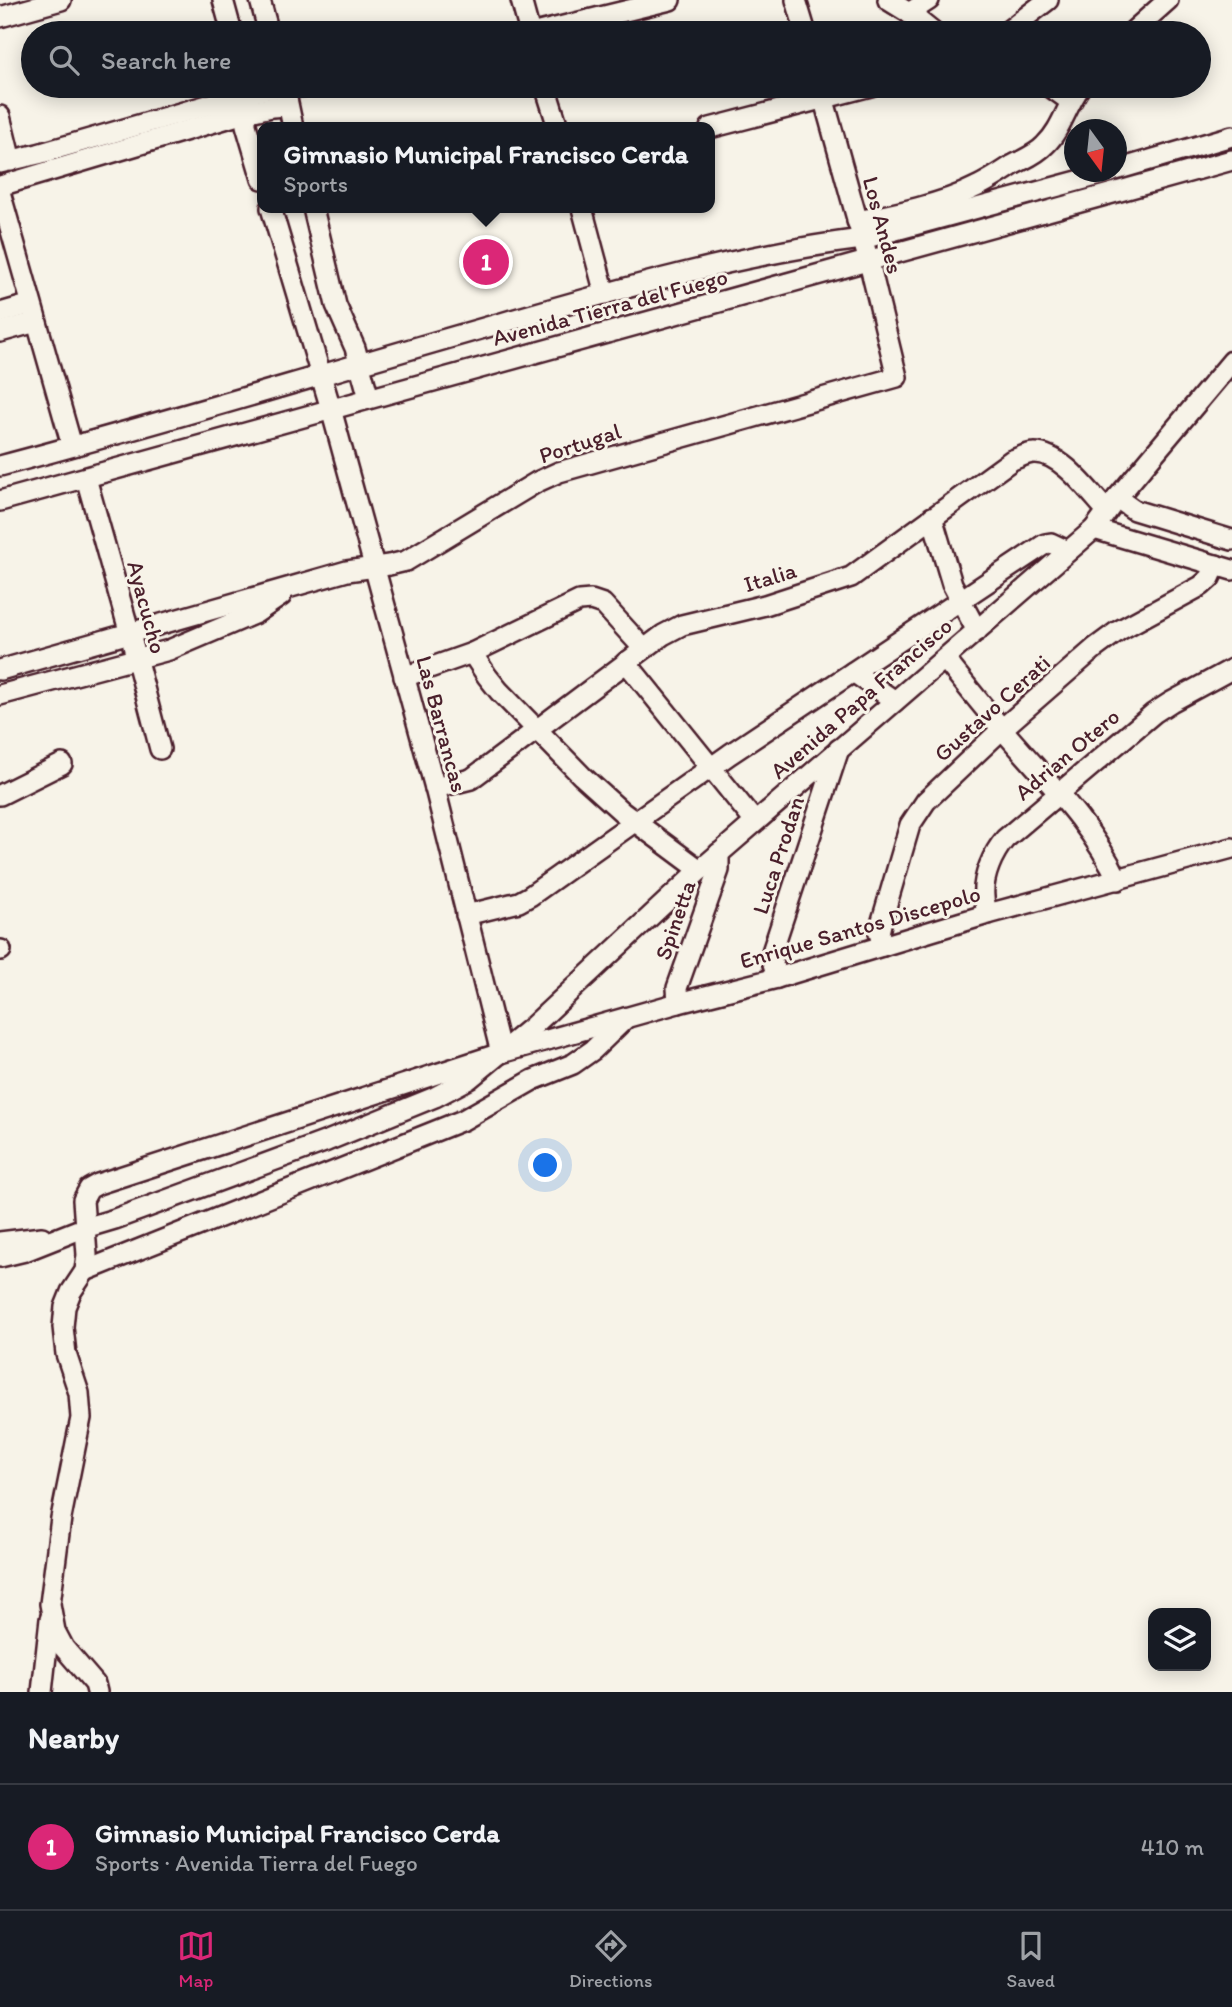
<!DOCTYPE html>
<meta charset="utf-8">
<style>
:root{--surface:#171b24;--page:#242831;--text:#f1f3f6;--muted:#9ea1a6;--line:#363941;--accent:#db2777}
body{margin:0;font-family:Itim,sans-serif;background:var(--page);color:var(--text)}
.controls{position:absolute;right:21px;bottom:21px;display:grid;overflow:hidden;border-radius:14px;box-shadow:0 4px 18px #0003}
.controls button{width:63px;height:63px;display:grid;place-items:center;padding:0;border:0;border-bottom:2px solid var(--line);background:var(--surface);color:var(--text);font:35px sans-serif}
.compass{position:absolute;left:1064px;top:119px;width:63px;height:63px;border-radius:50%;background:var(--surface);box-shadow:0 4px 18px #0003;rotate:165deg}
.you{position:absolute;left:546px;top:1166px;width:24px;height:24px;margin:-18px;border:5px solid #fff;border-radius:50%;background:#1a73e8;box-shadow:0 0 0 10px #1a73e833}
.badge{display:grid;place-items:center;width:46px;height:46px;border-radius:50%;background:var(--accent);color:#fff;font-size:23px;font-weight:700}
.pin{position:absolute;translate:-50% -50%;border:4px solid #fff;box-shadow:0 2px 7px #0006}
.popup{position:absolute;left:257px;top:122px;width:458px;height:91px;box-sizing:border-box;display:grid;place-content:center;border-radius:14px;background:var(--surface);filter:drop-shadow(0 2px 5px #0005);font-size:23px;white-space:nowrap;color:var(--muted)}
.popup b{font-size:26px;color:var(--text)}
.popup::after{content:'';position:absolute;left:50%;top:100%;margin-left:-14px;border:14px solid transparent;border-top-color:var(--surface)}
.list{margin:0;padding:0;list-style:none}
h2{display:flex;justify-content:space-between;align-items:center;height:91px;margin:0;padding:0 28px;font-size:30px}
h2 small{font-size:23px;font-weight:400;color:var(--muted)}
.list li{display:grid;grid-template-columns:46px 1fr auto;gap:21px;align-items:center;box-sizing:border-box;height:126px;padding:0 28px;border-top:2px solid var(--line)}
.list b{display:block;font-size:26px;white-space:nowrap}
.list p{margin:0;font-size:23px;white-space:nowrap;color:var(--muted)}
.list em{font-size:23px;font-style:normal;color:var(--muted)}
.icon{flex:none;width:38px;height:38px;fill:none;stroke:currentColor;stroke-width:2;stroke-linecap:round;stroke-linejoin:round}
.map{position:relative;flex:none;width:1232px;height:1692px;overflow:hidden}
.search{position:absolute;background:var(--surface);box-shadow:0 4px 18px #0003;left:21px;right:21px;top:21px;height:77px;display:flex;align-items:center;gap:18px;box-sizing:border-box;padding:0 24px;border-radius:38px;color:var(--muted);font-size:26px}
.sheet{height:217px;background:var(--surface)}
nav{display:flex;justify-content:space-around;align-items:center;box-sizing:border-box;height:98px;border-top:2px solid var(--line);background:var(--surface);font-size:19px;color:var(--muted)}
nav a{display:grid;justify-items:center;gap:4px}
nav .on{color:var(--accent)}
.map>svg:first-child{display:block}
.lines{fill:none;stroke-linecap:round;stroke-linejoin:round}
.minor-casing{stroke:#4a1f2b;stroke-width:24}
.minor{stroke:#f7f3e8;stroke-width:19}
.labels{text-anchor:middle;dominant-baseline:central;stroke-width:6;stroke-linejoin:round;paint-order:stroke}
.street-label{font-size:23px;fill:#4a1f2b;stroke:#f7f3e8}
</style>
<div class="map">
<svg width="1232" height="1692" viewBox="0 0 1232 1692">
<rect width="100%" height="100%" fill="#f7f3e8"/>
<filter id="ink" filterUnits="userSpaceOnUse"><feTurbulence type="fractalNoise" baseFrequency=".0143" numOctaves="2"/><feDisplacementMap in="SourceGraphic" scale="14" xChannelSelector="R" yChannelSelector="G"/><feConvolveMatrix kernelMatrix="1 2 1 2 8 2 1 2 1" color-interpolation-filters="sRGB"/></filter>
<g filter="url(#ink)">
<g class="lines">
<defs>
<g id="minor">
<polyline points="223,0 232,33"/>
<polyline points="260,0 269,33"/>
<polyline points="521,0 530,33"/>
<polyline points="796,0 806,33"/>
<polyline points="888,0 909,13 934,33"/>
<polyline points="909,13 929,0"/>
<polyline points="0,17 61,0"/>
<polyline points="535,33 670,0"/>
<polyline points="1005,33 1048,0"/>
<polyline points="1131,33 1168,0"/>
<polyline points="545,86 558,127"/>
<polyline points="1049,86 1070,101"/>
<polyline points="286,94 293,127"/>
<polyline points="246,101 246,125 262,179"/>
<polyline points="0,116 11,161"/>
<polyline points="710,128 871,86"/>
<polyline points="0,163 38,154 246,94 268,89 306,86"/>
<polyline points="1116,170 1232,136"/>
<polyline points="0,186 245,113 272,107 288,106"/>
<polyline points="0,192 72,446"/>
<polyline points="271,208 331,409 435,788 501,1053"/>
<polyline points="313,208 336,305 355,348 369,398"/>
<polyline points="582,208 605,294"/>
<path d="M 857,221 C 894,214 943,204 976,187 C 989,181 1001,173 1013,165 C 1024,159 1037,154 1045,145 C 1062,129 1067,104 1081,86"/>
<polyline points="0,313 31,304"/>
<polyline points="0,332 36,322"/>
<path d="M 0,466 C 167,422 332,371 498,324 C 616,290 740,254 862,239 L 1111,172"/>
<polyline points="86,478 130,634 160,749"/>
<polyline points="1117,498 1134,510 1232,540"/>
<polyline points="0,501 1232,160"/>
<polyline points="932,517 952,584 977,631"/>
<polyline points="1094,529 1232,570"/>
<polyline points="472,653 487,676 499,691 582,776 622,812 700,870"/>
<path d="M 945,659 C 964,683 983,707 1003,730 C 1044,778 1091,823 1118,880"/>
<polyline points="626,662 755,822"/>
<polyline points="0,670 347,571 389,565 406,561 537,482 559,472 897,377 869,262 820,86"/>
<polyline points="853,672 895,701"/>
<polyline points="404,677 472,653 579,601 591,600 603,604 644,649"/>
<polyline points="0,695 169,650 256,613 281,596"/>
<path d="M 435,788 L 471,779 L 663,635 L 682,625 L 765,605 L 851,577 L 1012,460 C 1019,458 1027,453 1034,453 C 1061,452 1090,493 1107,511"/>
<polyline points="0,795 62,764"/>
<path d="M 988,914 C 987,909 984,903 984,897 C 982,877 993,853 1005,839 L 1154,713 L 1171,702 L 1232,669"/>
<polyline points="466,915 519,902 530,896 730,754 1045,544 1051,543 1068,551"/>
<polyline points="883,946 879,933 881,924 910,825 926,801 1002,729 1095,648 1118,631 1201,586 1210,578 1216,565"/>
<polyline points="0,950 1,950"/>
<polyline points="777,978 772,961 772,952 839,749"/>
<polyline points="678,1003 677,988 719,870 719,853"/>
<polyline points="0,1242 42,1237"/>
<polyline points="0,1257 25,1251 78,1230 115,1219 327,1141 435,1097 469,1079 533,1026 700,870 1094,529 1117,498 1232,361"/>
<polyline points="85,1271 463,1120 533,1080 573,1064 593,1050 626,1018"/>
<polyline points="42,1692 50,1619"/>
<polyline points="97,1692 95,1684 64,1648 55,1631 50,1604 61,1518 81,1418 79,1393 66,1354 63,1327 65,1307 71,1292 85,1271 87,1255 83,1200 89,1189 98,1184 501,1053 678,1003 777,978 988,914 1232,848"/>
</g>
</defs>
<!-- minor casing -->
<use href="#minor" class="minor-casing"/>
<!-- minor -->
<use href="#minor" class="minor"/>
</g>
</g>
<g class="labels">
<!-- street labels -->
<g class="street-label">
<text transform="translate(883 225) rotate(75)">Los Andes</text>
<text transform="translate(610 307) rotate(-15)">Avenida Tierra del Fuego</text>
<text transform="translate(580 443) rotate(-18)">Portugal</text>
<text transform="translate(770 577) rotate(-17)">Italia</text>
<text transform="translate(147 607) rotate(75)">Ayacucho</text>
<text transform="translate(861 698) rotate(-41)">Avenida Papa Francisco</text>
<text transform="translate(992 708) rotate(-42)">Gustavo Cerati</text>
<text transform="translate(442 724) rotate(75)">Las Barrancas</text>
<text transform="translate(1067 754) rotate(-40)">Adrian Otero</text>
<text transform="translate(778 855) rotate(-72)">Luca Prodan</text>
<text transform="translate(675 920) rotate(-71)">Spinetta</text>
<text transform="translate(860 927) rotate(-16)">Enrique Santos Discepolo</text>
</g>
</g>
</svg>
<div class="controls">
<button><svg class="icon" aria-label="layers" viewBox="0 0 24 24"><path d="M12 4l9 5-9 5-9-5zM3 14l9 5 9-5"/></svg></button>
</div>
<svg class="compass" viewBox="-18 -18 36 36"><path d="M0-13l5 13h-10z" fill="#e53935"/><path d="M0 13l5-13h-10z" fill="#9ea1a6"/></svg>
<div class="you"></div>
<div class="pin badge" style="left:486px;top:262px">1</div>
<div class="popup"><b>Gimnasio Municipal Francisco Cerda</b>Sports</div>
<div class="search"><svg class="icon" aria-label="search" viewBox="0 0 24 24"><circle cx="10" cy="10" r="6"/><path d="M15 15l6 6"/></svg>Search here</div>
</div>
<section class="sheet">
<h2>Nearby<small></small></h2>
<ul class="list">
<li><span class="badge">1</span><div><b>Gimnasio Municipal Francisco Cerda</b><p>Sports · Avenida Tierra del Fuego</p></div><em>410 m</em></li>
</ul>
</section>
<nav>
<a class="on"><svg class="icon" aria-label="map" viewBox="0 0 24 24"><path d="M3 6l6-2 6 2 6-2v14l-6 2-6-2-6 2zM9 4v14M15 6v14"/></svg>Map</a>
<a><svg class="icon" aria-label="directions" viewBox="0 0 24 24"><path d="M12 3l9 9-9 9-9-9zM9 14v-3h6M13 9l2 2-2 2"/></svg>Directions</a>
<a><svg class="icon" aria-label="saved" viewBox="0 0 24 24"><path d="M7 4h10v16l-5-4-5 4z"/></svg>Saved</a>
</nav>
